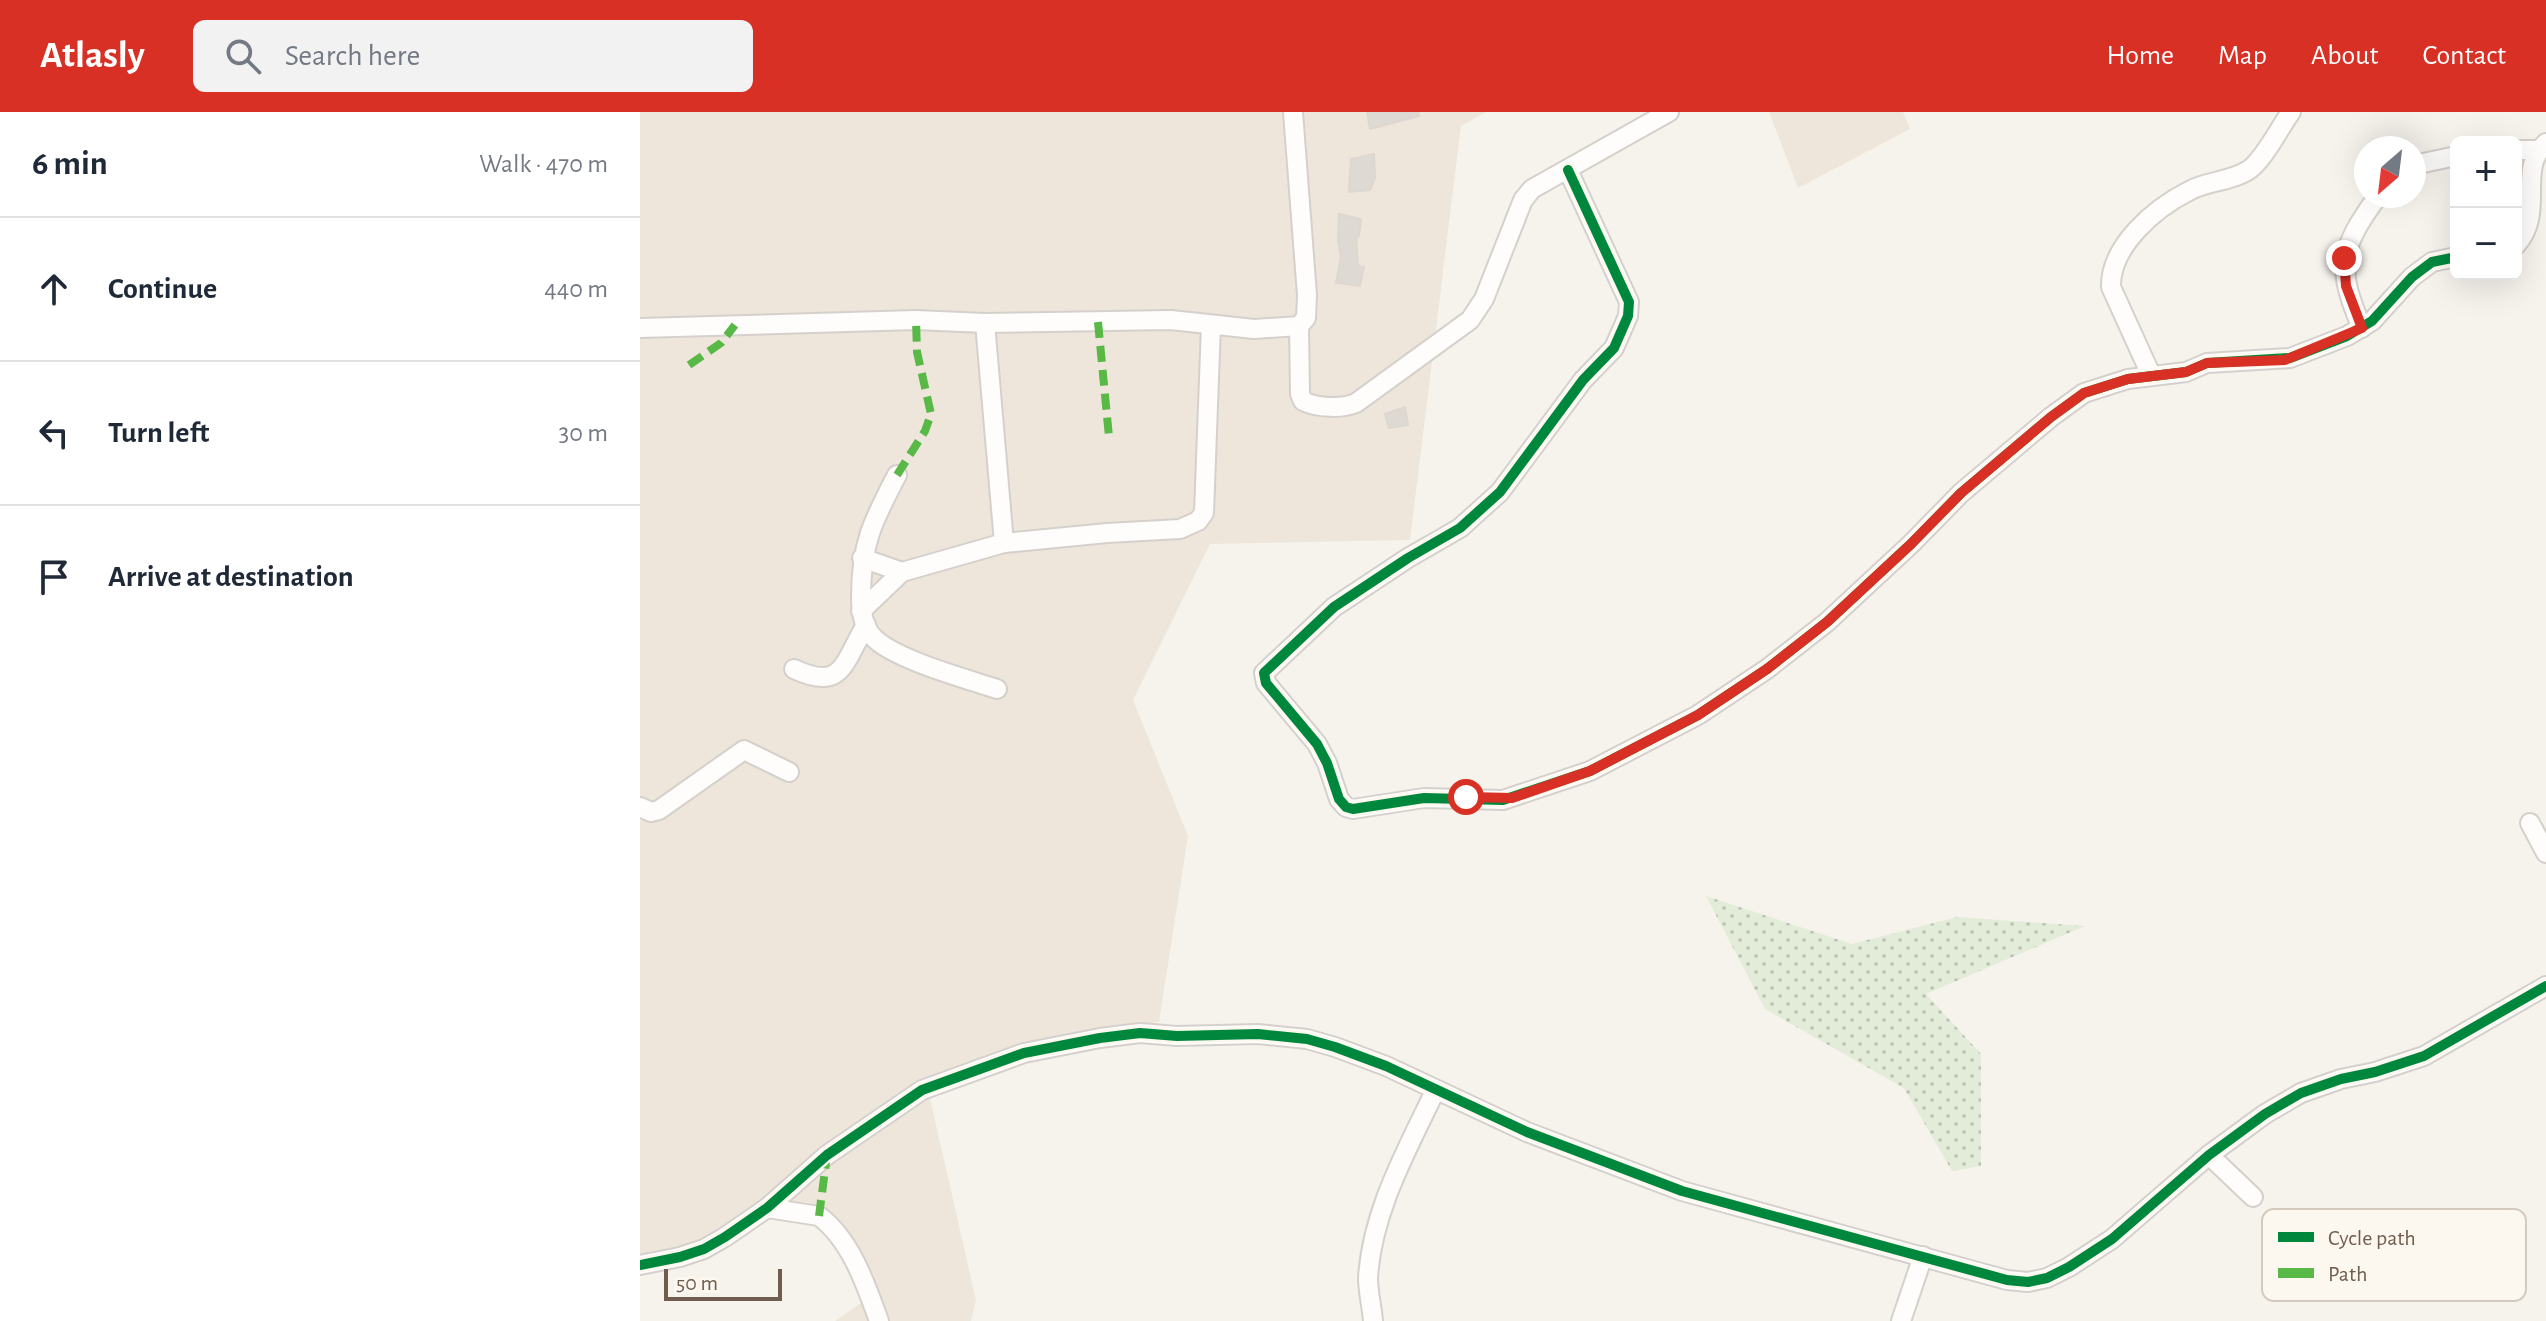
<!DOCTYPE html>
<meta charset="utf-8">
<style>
:root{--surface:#fff;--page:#f2f2f3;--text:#1f2937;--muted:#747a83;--line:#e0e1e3;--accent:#d93025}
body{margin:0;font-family:"Alegreya Sans",sans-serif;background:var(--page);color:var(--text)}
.controls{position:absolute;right:24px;top:24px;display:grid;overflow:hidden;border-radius:12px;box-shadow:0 8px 32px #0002}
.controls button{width:72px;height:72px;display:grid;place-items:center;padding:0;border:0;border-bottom:2px solid var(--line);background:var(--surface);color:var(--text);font:40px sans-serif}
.compass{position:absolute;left:1714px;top:24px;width:72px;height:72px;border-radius:50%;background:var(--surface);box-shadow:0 8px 32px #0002;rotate:208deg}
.scale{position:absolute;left:24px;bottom:20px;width:118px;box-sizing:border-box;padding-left:8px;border:4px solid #715c50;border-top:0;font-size:22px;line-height:28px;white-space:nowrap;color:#715c50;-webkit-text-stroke:6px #fdf8ef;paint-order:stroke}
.stop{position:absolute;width:24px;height:24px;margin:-18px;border:6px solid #d93025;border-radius:50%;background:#fff}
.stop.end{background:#d93025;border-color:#fff;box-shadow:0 2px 8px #0008}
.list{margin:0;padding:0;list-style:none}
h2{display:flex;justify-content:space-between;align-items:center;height:104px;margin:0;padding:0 32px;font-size:34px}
h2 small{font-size:26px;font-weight:400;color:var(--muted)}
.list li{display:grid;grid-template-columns:52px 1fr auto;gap:24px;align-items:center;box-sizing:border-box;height:144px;padding:0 32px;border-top:2px solid var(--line)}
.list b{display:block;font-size:30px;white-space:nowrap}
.list em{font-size:26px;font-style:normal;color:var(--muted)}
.icon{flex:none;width:44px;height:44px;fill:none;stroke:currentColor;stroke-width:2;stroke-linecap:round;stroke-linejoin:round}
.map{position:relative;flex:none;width:1906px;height:1209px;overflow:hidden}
header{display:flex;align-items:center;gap:48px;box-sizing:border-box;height:112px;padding:0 40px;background:var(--accent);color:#fff}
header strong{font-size:38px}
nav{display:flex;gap:44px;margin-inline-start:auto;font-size:28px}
.search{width:560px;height:72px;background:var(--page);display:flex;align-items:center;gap:20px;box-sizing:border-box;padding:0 28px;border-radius:12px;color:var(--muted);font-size:30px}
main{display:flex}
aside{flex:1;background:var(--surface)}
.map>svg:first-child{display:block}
.residential{fill:#eee6db}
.green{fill:url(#green-dots)}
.building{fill:#dfd9d3;stroke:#ded7d0;stroke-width:2}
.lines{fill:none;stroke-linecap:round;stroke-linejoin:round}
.minor-casing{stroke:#d5d0cb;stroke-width:22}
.minor{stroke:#fefdfc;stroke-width:18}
.quiet{stroke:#58b947;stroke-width:8;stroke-dasharray:16 8;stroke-linecap:butt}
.cycleway-casing{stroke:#fdf8ef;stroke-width:15}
.cycleway{stroke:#00873e;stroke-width:10}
.route{stroke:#d93025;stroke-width:10}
.key{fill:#fdf8ef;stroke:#d3c9bf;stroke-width:2}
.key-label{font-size:22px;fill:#715c50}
</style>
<header>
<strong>Atlasly</strong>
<div class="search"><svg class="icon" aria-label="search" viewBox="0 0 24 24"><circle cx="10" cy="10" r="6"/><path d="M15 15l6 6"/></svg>Search here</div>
<nav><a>Home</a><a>Map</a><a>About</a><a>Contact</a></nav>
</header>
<main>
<aside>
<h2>6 min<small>Walk · 470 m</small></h2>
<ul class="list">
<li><svg class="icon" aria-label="ahead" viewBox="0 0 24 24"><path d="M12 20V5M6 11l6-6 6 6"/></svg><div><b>Continue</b></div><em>440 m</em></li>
<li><svg class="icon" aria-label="left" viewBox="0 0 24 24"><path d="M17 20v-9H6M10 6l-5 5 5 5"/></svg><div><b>Turn left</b></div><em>30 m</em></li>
<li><svg class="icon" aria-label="arrive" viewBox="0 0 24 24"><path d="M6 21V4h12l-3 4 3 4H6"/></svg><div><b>Arrive at destination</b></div></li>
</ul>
</aside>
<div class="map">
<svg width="1906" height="1209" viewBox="0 0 1906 1209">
<defs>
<pattern id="green-dots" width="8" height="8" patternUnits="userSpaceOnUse" patternTransform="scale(2)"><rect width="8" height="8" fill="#e3ecd9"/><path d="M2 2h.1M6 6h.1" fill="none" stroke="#bcc2b2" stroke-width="1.8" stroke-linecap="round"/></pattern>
</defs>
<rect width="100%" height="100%" fill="#f6f3ed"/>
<!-- residential -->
<g class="residential">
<polygon points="0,0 846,0 821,14 770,428 570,432 493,588 548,724 519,910 459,916 390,935 286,969 336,1188 331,1209 195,1209 221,1191 198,1125 178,1107 114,1100 42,1142 0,1149"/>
<polygon points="1129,0 1263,0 1270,17 1158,76"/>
</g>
<!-- green -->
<polygon class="green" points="1066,784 1212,832 1317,805 1445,814 1286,882 1341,942 1341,1054 1312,1059 1264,976 1125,897"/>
<!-- building -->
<g class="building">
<polygon points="727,0 778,0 779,4 730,17"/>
<polygon points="734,42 735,66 730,78 709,80 711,47"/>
<polygon points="699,102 721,107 719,124 716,125 718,154 724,155 720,174 696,171 701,145 698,128"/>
<polygon points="765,295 768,313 749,316 745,302"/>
</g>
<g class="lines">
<defs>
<g id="minor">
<polyline points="1876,38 1897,38"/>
<polyline points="1774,53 1816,44"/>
<polyline points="928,58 989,190 988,204 974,236 943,268 860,380 820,416 768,446 694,495 624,561 626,571 677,632 687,651 699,687 706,695 713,697 784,686 863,688 950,659 1058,603 1127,557 1187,510 1271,432 1321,381 1411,305 1444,281 1488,267 1546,260 1567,251 1650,246 1707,224 1732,209 1772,165 1792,150 1816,145"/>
<path d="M 1876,133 C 1906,100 1876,57 1906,31"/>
<polyline points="345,211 364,431"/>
<path d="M 659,214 L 660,282 L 663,289 C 677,296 702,297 716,291 L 830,208 L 844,187 L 883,88 L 892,77 L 1029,0"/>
<polyline points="0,216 276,208 345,211 531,208 614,217 659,214 666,206 667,183 653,0"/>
<path d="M 1722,216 C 1696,156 1699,137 1738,84"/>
<path d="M 1511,263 L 1471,175 C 1470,134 1515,96 1549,79 C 1566,69 1589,70 1607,59 C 1622,51 1640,15 1651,0"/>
<path d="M 257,363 C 233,409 221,431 221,485 C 221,498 223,515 233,525 C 253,547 327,567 357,577"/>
<polyline points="222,446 262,460"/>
<polyline points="221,499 262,460 364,431 467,421 540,417 558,409 564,401 571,213"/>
<path d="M 154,557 C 203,580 203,551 226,513"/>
<polyline points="0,695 11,700 19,698 104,638 149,660"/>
<polyline points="1890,711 1906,741"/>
<polyline points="1569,1043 1613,1085"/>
<path d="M 127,1096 L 179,1104 C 211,1128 226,1173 239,1209"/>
<polyline points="0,1153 40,1145 64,1137 85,1125 127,1096 187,1043 282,978 384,941 460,926 500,921 537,924 618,922 667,927 695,935 746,954 887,1020 1042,1079 1367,1168 1388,1170 1407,1166 1429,1155 1472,1127 1569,1043 1625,1002 1661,981 1701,967 1735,960 1784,944 1906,874"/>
<path d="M 733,1209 C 732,1195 728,1180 728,1166 C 732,1099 767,1038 795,979"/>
<polyline points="1261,1209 1283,1144"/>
</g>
</defs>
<!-- minor casing -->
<use href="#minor" class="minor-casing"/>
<!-- minor -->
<use href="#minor" class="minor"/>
<!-- quiet -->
<g class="quiet">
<polyline points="458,210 469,325"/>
<polyline points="49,253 81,231 95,213"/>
<polyline points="257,363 285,319 291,302 277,240 276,208"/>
<polyline points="179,1104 187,1043"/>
</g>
<defs>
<g id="cycleway">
<polyline points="928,58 989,190 988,204 974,236 943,268 860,380 820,416 768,446 694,495 624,561 626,571 677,632 687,651 699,687 706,695 713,697 784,686 863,688 950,659 1058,603 1127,557 1187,510 1271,432 1321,381 1411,305 1444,281 1488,267 1546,260 1567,251 1650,246 1707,224 1732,209 1772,165 1792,150 1816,145"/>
<polyline points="0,1153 40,1145 64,1137 85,1125 127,1096 187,1043 282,978 384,941 460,926 500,921 537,924 618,922 667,927 695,935 746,954 887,1020 1042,1079 1367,1168 1388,1170 1407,1166 1429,1155 1472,1127 1569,1043 1625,1002 1661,981 1701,967 1735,960 1784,944 1906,874"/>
</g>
</defs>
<!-- cycleway casing -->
<use href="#cycleway" class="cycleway-casing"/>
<!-- cycleway -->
<use href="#cycleway" class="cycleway"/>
</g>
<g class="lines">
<!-- route -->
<polyline class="route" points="826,685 872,686 950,659 1058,603 1127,557 1187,510 1271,432 1321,381 1411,305 1444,281 1488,267 1546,260 1567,251 1645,248 1722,216 1706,174 1704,146"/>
</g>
<!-- legend -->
<rect x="1622" y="1097" width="264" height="92" rx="12" class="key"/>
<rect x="1638" y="1120" width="36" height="10" fill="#00873e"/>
<rect x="1638" y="1156" width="36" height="10" fill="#58b947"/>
<g class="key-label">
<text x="1688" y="1133">Cycle path</text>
<text x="1688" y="1169">Path</text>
</g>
</svg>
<div class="controls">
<button>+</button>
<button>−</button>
</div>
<svg class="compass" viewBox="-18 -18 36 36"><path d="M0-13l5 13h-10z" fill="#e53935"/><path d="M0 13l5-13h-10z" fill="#747a83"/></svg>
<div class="scale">50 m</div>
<div class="stop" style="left:826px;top:685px"></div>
<div class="stop end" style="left:1704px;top:146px"></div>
</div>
</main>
